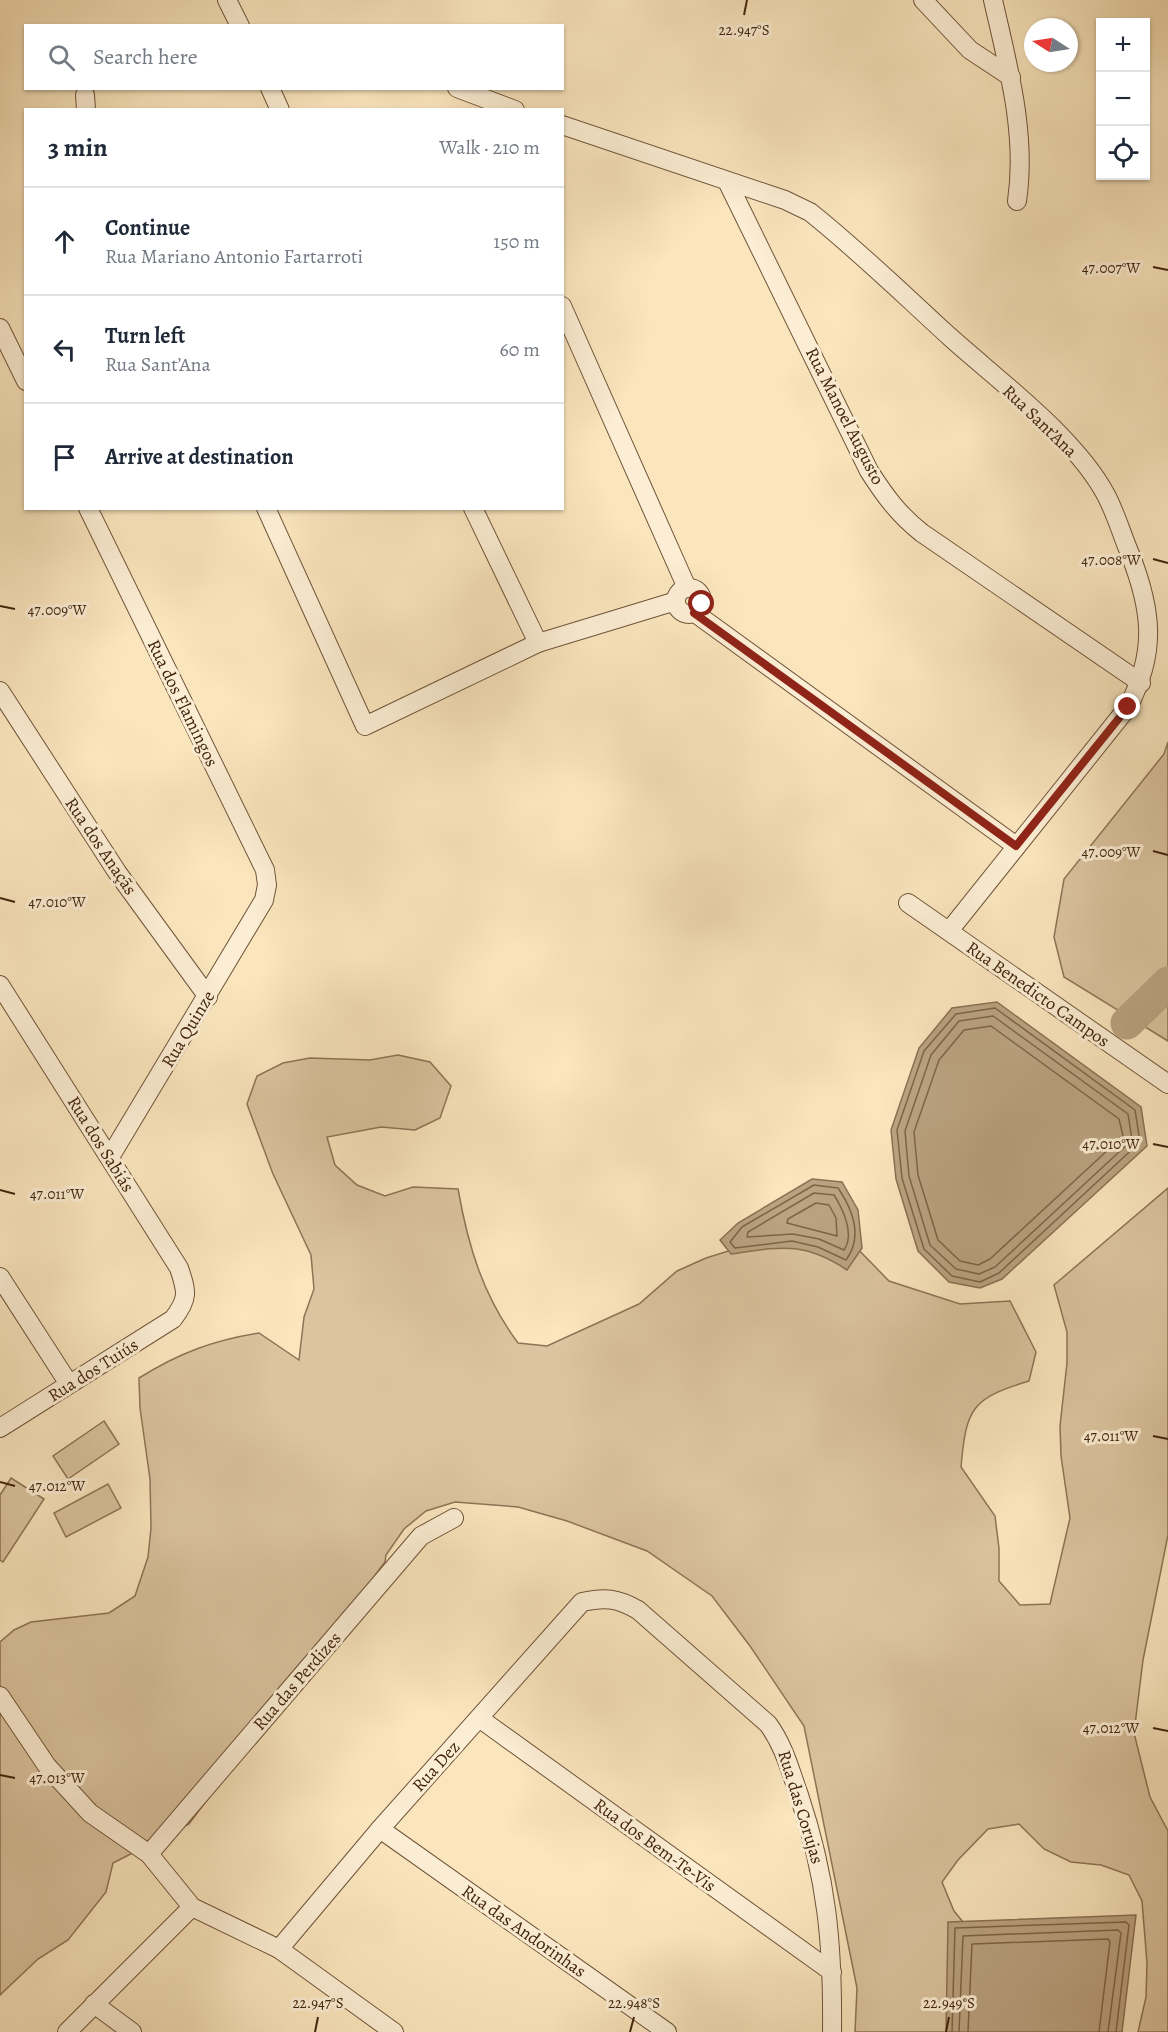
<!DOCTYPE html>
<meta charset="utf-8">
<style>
:root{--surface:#fff;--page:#f6f6f7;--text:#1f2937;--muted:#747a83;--line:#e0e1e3}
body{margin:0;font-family:Alegreya,serif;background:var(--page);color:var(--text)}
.controls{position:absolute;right:18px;top:18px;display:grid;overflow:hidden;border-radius:0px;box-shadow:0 2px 4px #0004}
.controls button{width:54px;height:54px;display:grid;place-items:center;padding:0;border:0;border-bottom:2px solid var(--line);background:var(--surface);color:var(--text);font:30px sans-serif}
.compass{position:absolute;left:1024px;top:18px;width:54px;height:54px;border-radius:50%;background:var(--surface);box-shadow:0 2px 4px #0004;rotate:282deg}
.stop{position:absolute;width:18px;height:18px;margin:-14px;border:4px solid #8f2418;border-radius:50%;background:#fff}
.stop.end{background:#8f2418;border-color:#fff;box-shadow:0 2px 6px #0008}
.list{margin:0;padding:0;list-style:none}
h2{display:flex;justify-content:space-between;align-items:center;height:78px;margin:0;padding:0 24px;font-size:26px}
h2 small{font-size:20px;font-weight:400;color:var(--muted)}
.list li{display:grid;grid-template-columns:39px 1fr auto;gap:18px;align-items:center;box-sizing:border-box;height:108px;padding:0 24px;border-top:2px solid var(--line)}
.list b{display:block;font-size:22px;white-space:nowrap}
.list p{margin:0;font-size:20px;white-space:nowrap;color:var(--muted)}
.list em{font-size:20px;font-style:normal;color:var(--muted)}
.icon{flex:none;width:33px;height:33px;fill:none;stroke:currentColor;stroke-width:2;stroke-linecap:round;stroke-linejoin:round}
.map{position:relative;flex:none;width:1168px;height:2032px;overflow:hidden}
.search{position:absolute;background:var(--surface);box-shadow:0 2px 4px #0004;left:24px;top:24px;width:540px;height:66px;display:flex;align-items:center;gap:15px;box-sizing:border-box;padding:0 21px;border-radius:0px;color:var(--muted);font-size:22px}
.panel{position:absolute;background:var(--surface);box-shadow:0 2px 4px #0004;left:24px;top:108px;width:540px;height:402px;border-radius:0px}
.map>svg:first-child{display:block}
.green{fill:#dbc49f;stroke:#8e7456;stroke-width:1.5}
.water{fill:#bba381;stroke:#8b7053;stroke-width:1.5}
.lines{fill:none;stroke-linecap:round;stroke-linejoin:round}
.shore{stroke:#7e6447;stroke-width:1.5}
.river{stroke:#bba381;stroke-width:33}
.minor-casing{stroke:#705439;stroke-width:20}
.minor{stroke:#fceed4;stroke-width:18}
.route{stroke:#8f2418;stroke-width:8}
.ticks{fill:none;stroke:#42240d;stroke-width:2}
.labels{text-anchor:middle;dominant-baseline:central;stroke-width:6;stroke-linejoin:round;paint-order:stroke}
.street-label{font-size:18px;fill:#42240d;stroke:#fceed4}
.ticks-label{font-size:15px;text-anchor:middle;fill:#42240d;stroke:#fceed4;stroke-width:6;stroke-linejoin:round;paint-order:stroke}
</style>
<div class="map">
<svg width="1168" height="2032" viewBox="0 0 1168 2032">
<rect width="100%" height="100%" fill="#fae5bd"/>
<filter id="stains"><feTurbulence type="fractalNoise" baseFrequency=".00333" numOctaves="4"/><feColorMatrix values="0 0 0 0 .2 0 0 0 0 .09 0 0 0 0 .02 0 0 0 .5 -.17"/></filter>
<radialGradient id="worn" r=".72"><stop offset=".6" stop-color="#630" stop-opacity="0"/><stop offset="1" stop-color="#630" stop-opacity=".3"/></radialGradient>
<!-- green -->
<g class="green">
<polygon points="1168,742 1168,1041 1064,977 1054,937 1064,879 1164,754"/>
<path d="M 398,1055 L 430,1062 L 451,1086 L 440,1118 L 415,1130 L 381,1127 L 327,1137 L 335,1165 L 357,1185 L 385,1196 L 413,1187 L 458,1189 C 468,1246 483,1296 518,1343 L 547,1346 L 639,1304 L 677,1271 L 706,1258 L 783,1234 L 846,1237 L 889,1281 L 960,1304 L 1010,1301 L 1036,1352 L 1029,1381 C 972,1398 966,1408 961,1467 L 995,1516 L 999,1548 L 999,1581 L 1020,1605 L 1050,1604 L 1070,1518 L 1061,1456 L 1060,1426 L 1067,1363 L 1067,1332 L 1054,1285 L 1168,1188 L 1168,1535 L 1143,1660 L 1134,1733 L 1150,1797 L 1168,1831 L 1168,2032 L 1138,2032 L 1146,1997 L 1147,1963 L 1142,1901 L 1129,1875 L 1101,1865 L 1071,1862 L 1044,1849 L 1019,1824 L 988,1829 L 958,1860 L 942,1882 L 954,1911 L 981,1944 L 1018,2032 L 855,2032 L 857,1988 L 804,1726 L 750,1646 L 712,1596 L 647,1551 L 567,1521 L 518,1507 L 455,1502 L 426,1511 L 404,1529 L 386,1555 L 385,1562 L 189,1824 L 113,1863 L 106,1892 L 68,1940 L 38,1959 L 0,1995 L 0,1642 L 14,1630 L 31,1622 L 109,1613 L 135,1596 L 148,1557 L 151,1528 L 150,1479 L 140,1408 L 139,1378 C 179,1353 214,1340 259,1333 L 299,1360 L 304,1317 L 314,1289 L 311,1255 L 273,1174 L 247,1104 L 257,1076 L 283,1063 L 310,1058 L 370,1060 Z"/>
<polygon points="104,1421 119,1444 68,1479 53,1456"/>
<polygon points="11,1478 44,1499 3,1562 0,1560 0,1495"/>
<polygon points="108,1484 121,1508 66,1537 54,1513"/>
</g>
<!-- water -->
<g class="water">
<polygon points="997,1002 1141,1107 1147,1146 1002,1279 980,1288 949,1282 918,1251 896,1179 891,1130 919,1048 952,1008"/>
<path d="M 812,1179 L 842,1182 L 858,1210 L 862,1248 L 847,1270 C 803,1241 781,1247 731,1254 L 720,1240 L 738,1223 Z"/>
<polygon points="1136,1915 1122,2032 946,2032 948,1922"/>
</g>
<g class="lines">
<!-- shore -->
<g class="shore">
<polygon points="995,1008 1135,1110 1140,1142 999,1273 980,1282 952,1276 924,1249 902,1178 897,1130 924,1051 956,1014"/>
<polygon points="993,1016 1128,1114 1132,1140 995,1267 979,1274 956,1269 930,1245 909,1176 905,1131 931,1055 959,1021"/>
<polygon points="991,1026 1119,1119 1123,1136 990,1259 978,1265 960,1261 938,1240 918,1175 914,1132 939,1060 964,1030"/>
<path d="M 814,1185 L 838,1188 C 853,1210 863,1237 846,1260 L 818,1247 L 792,1241 L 735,1248 L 730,1242 L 742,1227 Z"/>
<path d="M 814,1193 L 834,1195 C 843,1209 855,1235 844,1250 L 819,1239 L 793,1234 L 747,1237 L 748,1232 Z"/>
<polygon points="816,1203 829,1205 836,1218 837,1236 787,1223 788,1219"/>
<polyline points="952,2032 955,1928 1126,1922 1129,1925 1116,2032"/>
<polyline points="959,2032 963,1936 1118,1930 1121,1933 1108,2032"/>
<polyline points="968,2032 972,1944 1108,1939 1110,1942 1099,2032"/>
</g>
<!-- river -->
<polyline class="river" points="1127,1023 1168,983"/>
<defs>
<g id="minor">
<polyline points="227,0 240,26"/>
<polyline points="923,0 970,50 1011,77"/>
<path d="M 993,0 C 1008,66 1027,134 1017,201"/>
<polyline points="270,88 280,110"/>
<polyline points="457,88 515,110"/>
<polyline points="85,95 86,110"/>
<path d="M 562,125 L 785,200 L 810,212 C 859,251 904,295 950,337 C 999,381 1075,437 1106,495 C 1116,514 1122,535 1130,554 C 1152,610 1157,652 1128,707 L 949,931"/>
<path d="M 727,181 L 869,471 C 885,496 899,515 922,533 L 1141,683"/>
<polyline points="562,306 687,588"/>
<polyline points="0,328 26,381"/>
<polyline points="88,508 265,870 267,885 264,900 110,1157"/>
<polyline points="266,508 365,726 538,643 676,601"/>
<polyline points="473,508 538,643"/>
<circle cx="689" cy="601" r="13"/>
<polyline points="695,613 1016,846"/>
<polyline points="0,691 117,872 208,997"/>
<polyline points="908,903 1168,1084"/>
<path d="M 0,985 L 179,1268 C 187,1292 189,1298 173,1319 L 0,1428"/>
<polyline points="0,1277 69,1384"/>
<polyline points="0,1696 47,1766 90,1813 149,1854 192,1907 279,1949 394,2032"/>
<polyline points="479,1718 832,1972"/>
<polyline points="380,1829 667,2032"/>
<polyline points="149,1854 421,1536 454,1518"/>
<path d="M 279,1949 L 380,1829 L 582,1602 C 605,1597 617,1598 638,1610 L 768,1724 C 784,1746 790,1770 799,1795 C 827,1879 833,1944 832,2032"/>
<polyline points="94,2004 132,2032"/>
<polyline points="67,2032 192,1907"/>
</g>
</defs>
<!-- minor casing -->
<use href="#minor" class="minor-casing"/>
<!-- minor -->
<use href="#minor" class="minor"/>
</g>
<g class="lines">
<!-- route -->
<polyline class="route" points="702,604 694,613 1016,846 1128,707"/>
</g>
<!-- ticks -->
<path class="ticks" d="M 744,15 L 747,0M 1153,267 L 1168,270M 1153,559 L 1168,563M 0,606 L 15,609M 1153,851 L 1168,855M 0,898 L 15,902M 1153,1144 L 1168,1147M 0,1190 L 15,1194M 1153,1436 L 1168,1439M 0,1482 L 15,1486M 1153,1728 L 1168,1731M 0,1775 L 15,1778M 315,2032 L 318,2017M 630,2032 L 634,2017M 946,2032 L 949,2017"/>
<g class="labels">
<!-- street labels -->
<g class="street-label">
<text transform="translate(845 416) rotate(63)">Rua Manoel Augusto</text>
<text transform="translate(1040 421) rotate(44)">Rua Sant’Ana</text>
<text transform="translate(183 703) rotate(64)">Rua dos Flamingos</text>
<text transform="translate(101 846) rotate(56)">Rua dos Anaçãs</text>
<text transform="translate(1038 994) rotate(35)">Rua Benedicto Campos</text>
<text transform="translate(188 1029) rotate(-59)">Rua Quinze</text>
<text transform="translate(101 1144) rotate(58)">Rua dos Sabiás</text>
<text transform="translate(93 1370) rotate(-32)">Rua dos Tuiús</text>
<text transform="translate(297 1681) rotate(-49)">Rua das Perdizes</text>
<text transform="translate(436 1766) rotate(-48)">Rua Dez</text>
<text transform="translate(801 1807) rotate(73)">Rua das Corujas</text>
<text transform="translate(655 1845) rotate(36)">Rua dos Bem-Te-Vis</text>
<text transform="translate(524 1931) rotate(35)">Rua das Andorinhas</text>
</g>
</g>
<g class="ticks-label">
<text x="744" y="35">22.947°S</text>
<text x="1111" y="273">47.007°W</text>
<text x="1111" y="565">47.008°W</text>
<text x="57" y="615">47.009°W</text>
<text x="1111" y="857">47.009°W</text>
<text x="57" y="907">47.010°W</text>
<text x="1111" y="1149">47.010°W</text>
<text x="57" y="1199">47.011°W</text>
<text x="1111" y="1441">47.011°W</text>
<text x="57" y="1491">47.012°W</text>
<text x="1111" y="1733">47.012°W</text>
<text x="57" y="1783">47.013°W</text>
<text x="318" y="2008">22.947°S</text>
<text x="634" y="2008">22.948°S</text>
<text x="949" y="2008">22.949°S</text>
</g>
<rect width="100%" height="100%" filter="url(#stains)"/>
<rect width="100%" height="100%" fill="url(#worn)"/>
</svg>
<div class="controls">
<button>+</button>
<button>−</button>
<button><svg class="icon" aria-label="locate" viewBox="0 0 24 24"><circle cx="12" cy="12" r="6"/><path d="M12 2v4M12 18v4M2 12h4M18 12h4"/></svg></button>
</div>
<svg class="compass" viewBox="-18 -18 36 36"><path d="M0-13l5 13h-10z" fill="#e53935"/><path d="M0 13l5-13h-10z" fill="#747a83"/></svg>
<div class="stop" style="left:702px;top:604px"></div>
<div class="stop end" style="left:1128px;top:707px"></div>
<div class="search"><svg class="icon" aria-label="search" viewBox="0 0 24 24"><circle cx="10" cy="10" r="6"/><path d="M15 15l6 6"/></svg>Search here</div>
<section class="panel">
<h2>3 min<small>Walk · 210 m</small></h2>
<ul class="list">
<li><svg class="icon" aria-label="ahead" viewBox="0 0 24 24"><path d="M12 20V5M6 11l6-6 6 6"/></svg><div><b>Continue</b><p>Rua Mariano Antonio Fartarroti</p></div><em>150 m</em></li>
<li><svg class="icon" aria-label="left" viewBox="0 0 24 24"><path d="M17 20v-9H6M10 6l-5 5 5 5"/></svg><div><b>Turn left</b><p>Rua Sant’Ana</p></div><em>60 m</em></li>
<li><svg class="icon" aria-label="arrive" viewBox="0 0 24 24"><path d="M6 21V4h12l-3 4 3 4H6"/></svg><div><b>Arrive at destination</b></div></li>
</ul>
</section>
</div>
